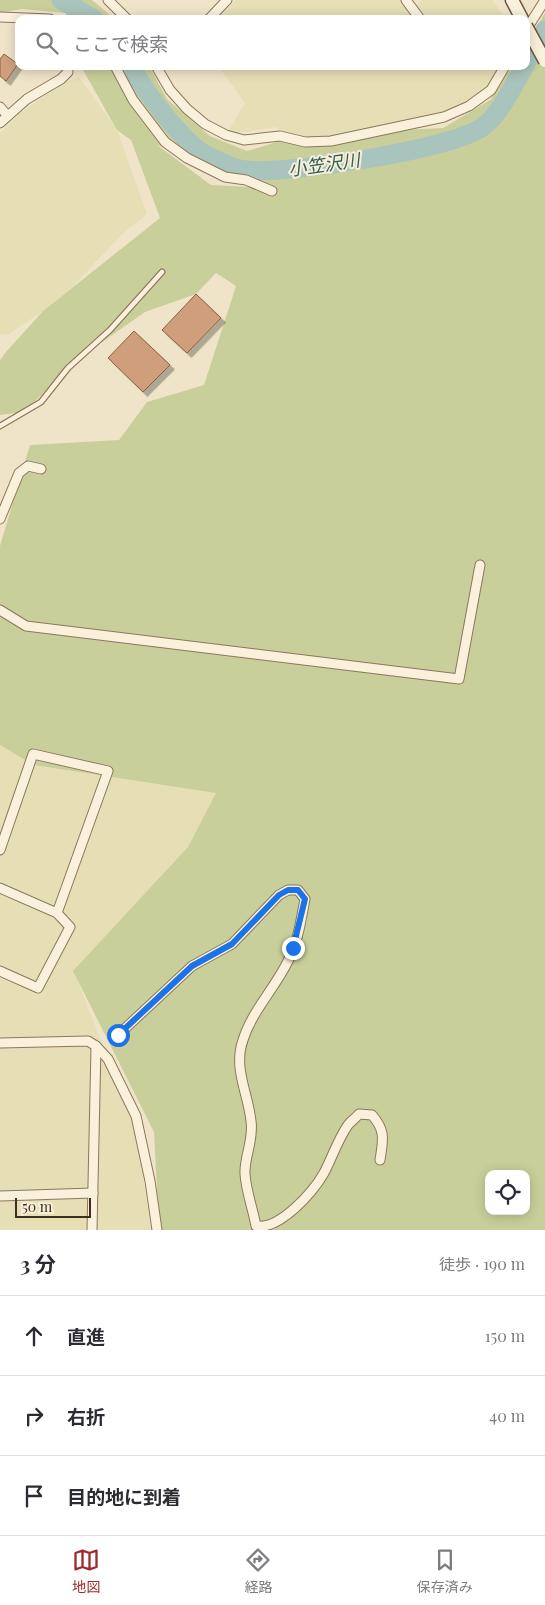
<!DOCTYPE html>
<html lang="ja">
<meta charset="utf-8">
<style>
:root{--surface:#fff;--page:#f7f7f7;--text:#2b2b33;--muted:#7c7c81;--line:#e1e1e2;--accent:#9e2a2b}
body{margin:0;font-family:"Playfair Display","Noto Sans JP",serif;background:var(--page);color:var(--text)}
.controls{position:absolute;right:15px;bottom:15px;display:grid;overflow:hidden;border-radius:10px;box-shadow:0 2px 12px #0003}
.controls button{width:45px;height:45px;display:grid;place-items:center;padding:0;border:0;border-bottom:1px solid var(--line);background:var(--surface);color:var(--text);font:25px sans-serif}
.scale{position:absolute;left:15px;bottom:12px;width:76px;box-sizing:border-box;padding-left:5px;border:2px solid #3d2e20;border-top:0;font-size:14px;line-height:18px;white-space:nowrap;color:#3d2e20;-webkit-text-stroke:4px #f7eed8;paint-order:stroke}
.stop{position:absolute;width:15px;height:15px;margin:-11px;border:4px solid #1a73e8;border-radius:50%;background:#fff}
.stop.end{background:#1a73e8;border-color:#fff;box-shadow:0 1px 5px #0008}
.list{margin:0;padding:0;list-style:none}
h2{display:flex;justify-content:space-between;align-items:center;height:65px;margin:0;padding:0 20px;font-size:21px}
h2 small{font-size:16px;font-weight:400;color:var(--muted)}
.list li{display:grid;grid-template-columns:32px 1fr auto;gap:15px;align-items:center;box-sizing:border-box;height:80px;padding:0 20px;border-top:1px solid var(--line)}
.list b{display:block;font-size:19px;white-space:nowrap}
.list em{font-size:16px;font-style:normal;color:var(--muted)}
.icon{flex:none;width:28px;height:28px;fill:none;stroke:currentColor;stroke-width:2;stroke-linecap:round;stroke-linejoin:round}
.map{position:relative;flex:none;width:545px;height:1230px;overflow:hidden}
.search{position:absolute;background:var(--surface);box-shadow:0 2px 12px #0003;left:15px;right:15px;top:15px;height:55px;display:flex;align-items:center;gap:12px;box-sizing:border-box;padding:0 18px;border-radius:10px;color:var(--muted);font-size:19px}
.sheet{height:305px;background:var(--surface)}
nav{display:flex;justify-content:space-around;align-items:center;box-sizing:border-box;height:70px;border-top:1px solid var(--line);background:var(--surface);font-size:14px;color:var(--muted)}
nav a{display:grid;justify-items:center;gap:2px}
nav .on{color:var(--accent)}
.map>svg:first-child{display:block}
.farmland{fill:#e6deb5}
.green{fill:#c9cf9b;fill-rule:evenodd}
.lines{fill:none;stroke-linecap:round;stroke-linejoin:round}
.river{stroke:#a9c4bc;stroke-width:19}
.building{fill:#cf9f7d;stroke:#8d5f41;filter:url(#shadow)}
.lane-casing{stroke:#8d765c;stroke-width:7}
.street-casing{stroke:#8d765c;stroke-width:11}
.secondary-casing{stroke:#6f573f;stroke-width:15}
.lane{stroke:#faf1dc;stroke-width:4.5}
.street{stroke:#faf1dc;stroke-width:9}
.secondary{stroke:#faf1dc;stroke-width:12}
.secondary-bridge-casing{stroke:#6f573f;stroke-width:15;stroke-linecap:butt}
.secondary-bridge{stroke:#faf1dc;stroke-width:12}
.route{stroke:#1a73e8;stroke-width:6}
.labels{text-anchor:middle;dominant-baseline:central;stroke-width:4;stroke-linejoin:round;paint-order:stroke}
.water-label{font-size:18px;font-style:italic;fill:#2f5d5a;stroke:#f7eed8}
</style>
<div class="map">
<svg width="545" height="1230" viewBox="0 0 545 1230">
<defs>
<filter id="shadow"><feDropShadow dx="4.5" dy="4.5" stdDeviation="0" flood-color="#0004"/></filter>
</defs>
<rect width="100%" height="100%" fill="#f0e4c8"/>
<!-- farmland -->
<g class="farmland">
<polygon points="236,0 407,0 412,8 423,0 493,0 505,19 218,19"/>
<polygon points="218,66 504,66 489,91 450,114 350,137 290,138 276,127 226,135 245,103"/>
<polygon points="79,77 117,130 147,214 122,234 73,286 43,311 9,334 0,335 0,133 19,114 61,84"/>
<polygon points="0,727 216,793 189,853 74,971 136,1132 151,1230 0,1230"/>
</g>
<!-- green -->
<g class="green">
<polygon points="0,0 92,0 115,19 66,19 66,13 22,9 0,13"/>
<path d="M 545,13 L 545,26 L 537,63 L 545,45 L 545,1230 L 159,1230 L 154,1132 L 73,971 L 188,847 L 216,793 L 34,765 L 0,745 L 0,546 L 30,445 L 119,440 L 147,402 L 204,385 L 236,286 L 216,273 L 196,294 L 145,312 L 78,359 L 24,412 L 0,415 L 0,360 L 6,352 L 43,311 L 160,218 L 131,140 L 117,130 L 83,70 L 84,66 L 149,66 L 167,99 L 210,136 L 247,151 L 290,138 L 321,142 L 378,131 L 443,128 L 490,100 L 512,66 L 526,66 L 526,43 ZM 157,145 L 273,188 L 211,185 ZM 489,1174 L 526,1174 L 526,1211 L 489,1211 Z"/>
</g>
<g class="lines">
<!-- river -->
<g class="river">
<polyline points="61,0 94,19"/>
<polyline points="526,64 545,30"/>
<path d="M 131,66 C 145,92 184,145 210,157 C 221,162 235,169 246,170 C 286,175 455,149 484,126 C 502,112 513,85 525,66"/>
</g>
</g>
<!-- building -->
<g class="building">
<polygon points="4,54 18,64 6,81 0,76 0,59"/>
<polygon points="196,294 221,318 187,353 162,330"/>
<polygon points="134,331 170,365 143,392 108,358"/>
</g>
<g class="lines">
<defs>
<polyline id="lane" points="0,426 41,402 68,368 110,330 162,272"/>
<g id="street">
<polyline points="108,0 127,19"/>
<polyline points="406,0 420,19"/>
<polyline points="0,17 50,19"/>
<polyline points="209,19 227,0"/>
<polyline points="526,30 545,0"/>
<polyline points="115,66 133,100 165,142 187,158 225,177 246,180 272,191"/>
<polyline points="156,66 170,90 187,109 205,124 226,135 244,140 280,136 305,142 331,141 444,117 469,106 491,90 505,66"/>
<polyline points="0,107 7,115"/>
<polyline points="0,123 27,99 61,79 68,72 67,66"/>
<polyline points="0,519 19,473 28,466 41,469"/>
<polyline points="0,610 26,626 459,679 480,565"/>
<polyline points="0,850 33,754 108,771 57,913"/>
<polyline points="0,888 57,913 70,927 38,988 0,971"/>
<path d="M 118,1035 L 192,966 L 232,944 L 279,895 L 288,890 L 298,890 L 305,899 C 301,920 298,942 288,961 C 275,988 252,1011 243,1040 C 233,1068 248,1093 251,1121 C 254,1140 244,1157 245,1174 C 246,1191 253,1209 256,1226 C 280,1230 313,1192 324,1173 C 332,1158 338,1139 348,1125 C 351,1121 356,1118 359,1114 L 372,1115 C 386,1131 383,1140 380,1160"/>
<polyline points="0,1043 88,1041 96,1046 108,1059 136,1116 150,1181 157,1230"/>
<polyline points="0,1196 93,1193"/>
<polyline points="92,1230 96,1046"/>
</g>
<polyline id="secondary" points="512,0 522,19"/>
</defs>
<!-- lane casing -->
<use href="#lane" class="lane-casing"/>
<!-- street casing -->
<use href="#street" class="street-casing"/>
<!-- secondary casing -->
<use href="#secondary" class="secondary-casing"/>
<!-- lane -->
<use href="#lane" class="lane"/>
<!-- street -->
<use href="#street" class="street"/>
<!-- secondary -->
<use href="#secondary" class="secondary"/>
<defs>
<polyline id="secondary-bridge" points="526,26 545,61"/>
</defs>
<!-- secondary-bridge casing -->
<use href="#secondary-bridge" class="secondary-bridge-casing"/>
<!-- secondary-bridge -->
<use href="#secondary-bridge" class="secondary-bridge"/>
</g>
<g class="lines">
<!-- route -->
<polyline class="route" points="118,1035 192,966 232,944 279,895 288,890 298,890 305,899 293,948"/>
</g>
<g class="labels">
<!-- water labels -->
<g class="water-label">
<text transform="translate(324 164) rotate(-8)">小笠沢川</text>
</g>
</g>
</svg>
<div class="controls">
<button><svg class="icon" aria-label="locate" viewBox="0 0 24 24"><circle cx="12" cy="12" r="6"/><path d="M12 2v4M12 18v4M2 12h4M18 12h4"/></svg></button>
</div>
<div class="scale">50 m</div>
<div class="stop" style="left:118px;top:1035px"></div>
<div class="stop end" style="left:293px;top:948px"></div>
<div class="search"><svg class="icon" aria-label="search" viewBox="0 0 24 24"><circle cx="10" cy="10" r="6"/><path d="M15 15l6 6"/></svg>ここで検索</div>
</div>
<section class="sheet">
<h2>3 分<small>徒歩 · 190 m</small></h2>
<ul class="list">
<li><svg class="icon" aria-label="ahead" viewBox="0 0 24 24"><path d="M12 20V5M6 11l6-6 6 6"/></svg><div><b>直進</b></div><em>150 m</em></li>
<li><svg class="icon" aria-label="right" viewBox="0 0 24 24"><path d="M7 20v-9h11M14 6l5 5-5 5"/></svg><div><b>右折</b></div><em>40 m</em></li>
<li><svg class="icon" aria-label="arrive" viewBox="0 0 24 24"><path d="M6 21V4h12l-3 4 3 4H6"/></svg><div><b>目的地に到着</b></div></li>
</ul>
</section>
<nav>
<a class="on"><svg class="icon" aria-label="map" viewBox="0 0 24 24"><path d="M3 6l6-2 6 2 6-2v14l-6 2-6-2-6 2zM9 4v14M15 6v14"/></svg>地図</a>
<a><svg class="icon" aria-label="directions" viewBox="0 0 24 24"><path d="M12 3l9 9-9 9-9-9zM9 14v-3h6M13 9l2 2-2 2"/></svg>経路</a>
<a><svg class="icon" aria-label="saved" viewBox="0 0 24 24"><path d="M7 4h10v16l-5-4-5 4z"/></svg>保存済み</a>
</nav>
